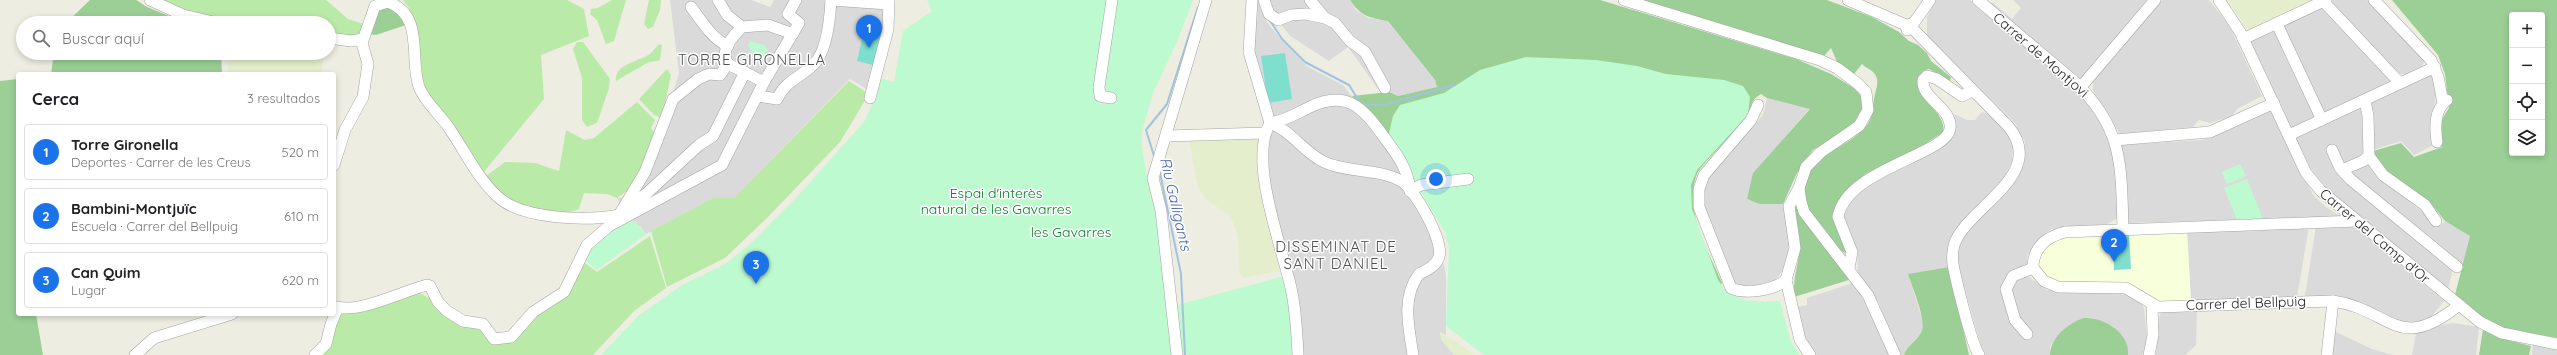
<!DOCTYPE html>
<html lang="es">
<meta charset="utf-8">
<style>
:root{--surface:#fff;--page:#f2f2f2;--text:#202124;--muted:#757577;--line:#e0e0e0;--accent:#1a73e8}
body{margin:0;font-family:Quicksand,sans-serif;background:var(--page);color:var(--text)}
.controls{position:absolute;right:12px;top:12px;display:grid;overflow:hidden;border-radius:4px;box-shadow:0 2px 6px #0003}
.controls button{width:36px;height:36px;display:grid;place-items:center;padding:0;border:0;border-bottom:1px solid var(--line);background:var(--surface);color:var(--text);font:20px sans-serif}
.you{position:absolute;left:1436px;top:179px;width:14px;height:14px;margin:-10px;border:3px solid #fff;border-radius:50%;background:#1a73e8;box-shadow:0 0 0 6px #1a73e833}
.badge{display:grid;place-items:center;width:26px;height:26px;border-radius:50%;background:var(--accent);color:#fff;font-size:13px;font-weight:700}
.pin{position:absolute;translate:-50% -33px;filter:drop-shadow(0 1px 2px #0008)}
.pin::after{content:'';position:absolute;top:21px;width:14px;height:12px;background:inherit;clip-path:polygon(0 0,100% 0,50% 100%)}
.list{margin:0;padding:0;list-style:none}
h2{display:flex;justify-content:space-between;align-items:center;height:52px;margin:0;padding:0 16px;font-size:17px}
h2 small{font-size:13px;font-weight:400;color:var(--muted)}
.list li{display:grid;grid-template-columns:26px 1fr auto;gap:12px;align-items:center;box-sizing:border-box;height:56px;margin:0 8px 8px;padding:0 8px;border:1px solid var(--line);border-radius:4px}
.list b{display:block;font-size:15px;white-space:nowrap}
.list p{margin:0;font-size:13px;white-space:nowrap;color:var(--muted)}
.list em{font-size:13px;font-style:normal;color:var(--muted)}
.icon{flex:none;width:22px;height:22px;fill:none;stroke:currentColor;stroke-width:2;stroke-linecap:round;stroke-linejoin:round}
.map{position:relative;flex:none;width:2557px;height:355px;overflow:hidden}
.search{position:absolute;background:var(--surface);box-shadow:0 2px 6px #0003;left:16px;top:16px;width:320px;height:44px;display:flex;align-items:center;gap:10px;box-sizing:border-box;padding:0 14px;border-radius:22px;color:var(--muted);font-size:15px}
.panel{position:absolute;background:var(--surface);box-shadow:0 2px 6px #0003;left:16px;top:72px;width:320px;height:244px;border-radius:4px}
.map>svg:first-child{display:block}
.residential{fill:#dbdada}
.education{fill:#f7ffdb}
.farmland{fill:#e4eecd}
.grass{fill:#baeaa7}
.forest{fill:#9bcf96;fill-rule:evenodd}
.park{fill:#befacf}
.pitch{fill:#7edfce}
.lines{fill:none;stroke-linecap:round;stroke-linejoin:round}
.stream{stroke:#a2c3dd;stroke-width:2}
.minor-casing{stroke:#a4a4a4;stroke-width:12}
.minor{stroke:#fff;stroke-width:11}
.labels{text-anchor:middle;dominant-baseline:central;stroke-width:3;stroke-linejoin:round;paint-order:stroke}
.street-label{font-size:14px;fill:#1d1d1d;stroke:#fff}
.park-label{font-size:14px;fill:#097c2b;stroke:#fff}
.neighbourhood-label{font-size:15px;letter-spacing:1px;fill:#505050;stroke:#fff}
.water-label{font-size:15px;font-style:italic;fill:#4866ae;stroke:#fff}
</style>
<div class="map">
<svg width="2557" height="355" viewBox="0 0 2557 355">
<rect width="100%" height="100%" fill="#eeede2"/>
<!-- residential -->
<g class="residential">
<polygon points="670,0 751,0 770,7 774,0 889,0 870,91 850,79 734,198 713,198 646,234 640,226 629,220 617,198 633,197 655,154 679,73"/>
<polygon points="1254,0 1261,0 1267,22 1282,41 1308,67 1343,85 1380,132 1438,244 1446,274 1446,335 1440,332 1454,355 1302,355 1269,188 1269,135 1273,131 1254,71"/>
<polygon points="1268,0 1350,0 1356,10 1368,18 1388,21 1435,80 1437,87 1398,96 1389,92 1381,93 1348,47 1329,61 1290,36 1270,10"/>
<polygon points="1936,0 1970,0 2077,91 2103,122 2116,166 2118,218 2107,224 2051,229 2038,240 2027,256 2028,276 2047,290 2120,292 2136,297 2144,308 2147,338 2142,355 2128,355 2128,349 2112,326 2092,318 2069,325 2061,333 2050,346 2050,355 1986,355 1982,349 1957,263 1959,246 1967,233 2017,179 2024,160 2025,142 2015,123 1927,36 1927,17"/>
<polygon points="2013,0 2150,0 2083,79 2079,79 1989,4 1992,2 2012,19 2021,8"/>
<polygon points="2162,0 2209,0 2230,27 2262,96 2237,109 2232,116 2210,123 2199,120 2193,127 2120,134 2096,97 2093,90 2093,81"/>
<polygon points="2332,0 2367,0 2425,59 2421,69 2405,75 2396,72 2330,2"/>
<polygon points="2322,6 2392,80 2323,115 2281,25"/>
<polygon points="2274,28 2316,117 2290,129 2249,41"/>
<polygon points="2433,72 2436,95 2430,127 2434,145 2414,155 2401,141 2372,150 2371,103 2373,99"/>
<polygon points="1767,98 1810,108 1754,173 1747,199 1759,204 1783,204 1790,238 1786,267 1773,282 1761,286 1740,287 1732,282 1704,210 1704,187 1707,179 1763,115"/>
<polygon points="2359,106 2363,109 2369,162 2375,174 2440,226 2445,221 2471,236 2462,268 2453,268 2448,289 2329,191 2311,169 2295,137"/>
<polygon points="2270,108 2313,195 2327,208 2342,217 2127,223 2121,145 2203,140"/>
<polygon points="1982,112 1988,114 2006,131 2013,144 2012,162 2002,181 1972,212 1949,267 1908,274 1924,325 1921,334 1906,349 1904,355 1900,355 1878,301 1858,273 1857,252 1843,217 1845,208 1871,179 1954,130 1954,114 1967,120 1975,120"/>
<polygon points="2309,226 2297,297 2191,301 2187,231"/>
<polygon points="2316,226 2355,227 2444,301 2431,317 2407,325 2387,320 2364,303 2350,299 2305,296"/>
<polygon points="1853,283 1861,295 1890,355 1817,355 1801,334 1797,307 1807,305 1807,298"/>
<polygon points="2197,309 2196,345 2185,355 2156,355 2160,314 2165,310"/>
<polygon points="2453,323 2479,327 2476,355 2412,355 2416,334 2436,326"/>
<polygon points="2334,331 2372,349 2393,355 2332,355"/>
<polygon points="2533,345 2557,349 2557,355 2532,355"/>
</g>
<!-- education -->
<polygon class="education" points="2187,231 2191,301 2157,301 2129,283 2056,282 2045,276 2039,268 2039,256 2043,247 2060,237"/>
<!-- farmland -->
<g class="farmland">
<polygon points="2228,0 2311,0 2251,29 2245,27"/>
<polygon points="228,53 324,53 321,74 228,74"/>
<polygon points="1258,139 1284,270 1242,278 1239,269 1238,236 1231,217 1207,200 1198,188 1189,140"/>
<polygon points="1440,332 1463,346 1473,355 1454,355 1441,340"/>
</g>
<!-- grass -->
<g class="grass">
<path d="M 160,0 L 326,0 L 348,19 L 364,24 L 357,37 L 329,34 L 329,23 C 287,23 239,28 198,15 C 185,11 173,5 160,0 Z"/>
<polygon points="403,0 567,0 584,9 589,36 541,55 544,99 483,173 423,86 418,33 409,8"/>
<polygon points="612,0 626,0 614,41 606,44 597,20 590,14 591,9 598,8"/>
<polygon points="649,0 661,0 660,10 653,27 648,29 644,24"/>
<polygon points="577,42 583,42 610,79 609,88 597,123 587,127 582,120 582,78 573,49"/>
<path d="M 659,44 L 662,45 L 660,60 L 647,63 L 616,81 C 614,64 640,61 650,54 C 653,51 656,47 659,44 Z"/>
<polygon points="667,69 671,75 662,118 654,115 639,99"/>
<polygon points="849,81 869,94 840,142 767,218 725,258 667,287 651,231 713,198 734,198"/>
<path d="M 637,102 L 655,120 L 651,128 L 656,134 C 646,160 642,183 617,198 L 607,194 L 584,193 L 579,209 L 565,214 L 516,203 L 504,196 L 486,176 L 505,162 L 535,163 L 559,171 L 566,130 L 585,140 L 594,138 Z"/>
<polygon points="650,236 666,288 634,311 593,355 319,355 339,314 418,292 476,324 498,343 556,297 581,260 597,272"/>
</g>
<!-- forest -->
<g class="forest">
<polygon points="90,0 136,0 147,7 186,23 66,23"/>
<path d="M 1350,0 L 1600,0 L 1796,59 L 1831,74 L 1854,88 L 1861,96 L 1864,106 L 1860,118 L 1844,131 L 1813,150 L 1797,173 L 1783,204 L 1759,204 L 1747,199 L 1753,173 L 1810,109 L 1767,98 L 1761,94 C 1751,100 1751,104 1751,115 C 1742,124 1699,167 1697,174 C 1683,210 1708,250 1722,283 L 1718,289 L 1388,138 L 1352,96 L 1389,92 L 1398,96 L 1437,87 L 1435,80 L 1388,21 C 1370,18 1360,16 1350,0 Z"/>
<path d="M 1638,0 L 1827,0 L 1872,17 L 1899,32 L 1909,41 L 1918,45 L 1927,53 L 1931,61 L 1951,77 L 1950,81 L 1929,69 L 1923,71 L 1918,80 C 1916,101 1947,111 1943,132 L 1919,148 L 1865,174 L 1837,203 L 1833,217 L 1847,252 L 1845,253 L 1840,250 C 1830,237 1814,222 1808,206 C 1789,157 1846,153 1867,125 C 1873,117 1872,109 1874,99 C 1875,90 1881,81 1874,73 C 1871,69 1865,68 1862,64 L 1854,74 L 1838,64 L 1831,48 L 1824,56 Z"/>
<path d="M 2392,0 L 2557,0 L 2557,338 L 2503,328 L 2480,316 L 2455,295 L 2470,236 L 2445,221 L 2429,201 L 2380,167 L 2373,151 L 2401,143 L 2414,157 L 2442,147 C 2439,128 2438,124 2449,108 L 2445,74 L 2438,55 ZM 2512,15 L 2542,15 L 2542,153 L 2512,153 Z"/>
<polygon points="385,7 393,7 406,25 376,35 369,34 379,10"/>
<polygon points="54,53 221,53 222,74 51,74"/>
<polygon points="18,79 18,314 36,314 43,355 0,355 0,81"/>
<path d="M 1798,206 L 1852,279 L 1794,297 C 1793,279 1797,270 1799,254 C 1801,238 1797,223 1794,208 Z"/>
<path d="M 1949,267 L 1969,355 L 1904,355 C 1907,345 1916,342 1921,333 C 1928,323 1912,287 1908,274 Z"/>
<path d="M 2084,318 C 2104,317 2130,333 2128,355 L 2050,355 C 2050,338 2068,323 2084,318 Z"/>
<polygon points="2483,329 2504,339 2531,346 2529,355 2479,355"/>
</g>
<!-- park -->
<g class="park">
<polygon points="927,0 1193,0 1177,42 1153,93 1142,131 1142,148 1148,183 1178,305 1284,276 1291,313 1295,355 601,355 638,316 682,285 725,264 749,245 794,200 864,122 875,99 879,78 894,82 903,31 932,11"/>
<polygon points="750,41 764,45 768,50 760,62 748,46"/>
<path d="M 1526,57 L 1596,60 L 1637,66 L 1666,74 L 1724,80 L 1743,86 L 1750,97 L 1748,115 L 1697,170 L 1691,185 L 1692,209 L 1718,280 C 1732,303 1756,302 1780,301 L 1790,339 L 1799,355 L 1484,355 L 1446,326 L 1449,248 L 1445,232 L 1388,138 L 1393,116 L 1400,105 L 1444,93 L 1480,70 Z"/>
<polygon points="2240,164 2246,176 2227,184 2222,172"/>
<polygon points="2247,179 2263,220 2237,220 2224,188"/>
<polygon points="629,220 635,221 646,234 597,270 582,258 594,241"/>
</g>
<!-- pitch -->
<g class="pitch">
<polygon points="864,31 881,35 873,65 857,61"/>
<polygon points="1285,53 1292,99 1268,103 1261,56"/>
<polygon points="2113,235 2129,235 2131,269 2114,270"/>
</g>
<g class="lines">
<!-- stream -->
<g class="stream">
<polyline points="1269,19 1282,39 1305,62 1349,85 1361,104 1384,105 1455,85"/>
<polyline points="1155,159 1146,130 1167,104 1198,7"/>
<polyline points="1160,173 1181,274 1185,355"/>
</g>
<defs>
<g id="minor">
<polyline points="150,0 183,15 218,23"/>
<polyline points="718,0 727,15 742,27"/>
<polyline points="831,0 888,4"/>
<path d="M 1252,0 L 1249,52 L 1270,123 C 1292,131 1303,152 1324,162 C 1347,173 1378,168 1401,181 C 1415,189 1444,241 1439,257 C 1436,266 1427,270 1419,274 C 1401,298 1409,328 1413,355"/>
<polyline points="1264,0 1269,14 1278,20 1291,15 1306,14 1325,18 1335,23 1350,41 1365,52 1385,88"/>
<polyline points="1310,0 1325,18"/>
<polyline points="1624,0 1820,60 1837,68 1857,83 1866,92 1868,110 1859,126 1821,152 1806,167 1799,188 1801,202 1804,212 1868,295 1895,355"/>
<polyline points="1848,0 1906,25"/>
<path d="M 1978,0 L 2075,82 C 2124,129 2121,166 2123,229"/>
<polyline points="2219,0 2240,32 2306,173 2321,191 2480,322 2502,333 2557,344"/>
<polyline points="2374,0 2431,60 2438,77 2443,103"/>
<polyline points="2323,1 2400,83"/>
<path d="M 691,7 C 702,21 711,38 728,46"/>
<polyline points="2277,24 2322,120"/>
<polyline points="1907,30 1906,25 1913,24 1930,0"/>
<path d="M 1914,30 L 2008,126 C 2047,172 1975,204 1957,238 C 1953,245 1952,256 1953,264 C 1956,281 1971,342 1979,355"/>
<polyline points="329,38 351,41 363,39"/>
<polyline points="2243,39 2326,0"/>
<path d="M 764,82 L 728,64 C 719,51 733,36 742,27 L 768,25 L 793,34"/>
<polyline points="2080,88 2155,0"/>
<path d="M 758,96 L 777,99 C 786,80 800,78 814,64 C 827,51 830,18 831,0"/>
<polyline points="870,98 888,29 889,0"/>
<polyline points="1111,98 1100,96 1099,87 1112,0"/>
<polyline points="2365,100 2368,116 2369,156 2383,175 2425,205 2436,221"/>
<path d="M 1758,105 L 1751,120 L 1704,175 L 1699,189 L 1699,207 L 1731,288 C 1746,295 1774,290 1786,280"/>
<path d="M 1270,123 C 1248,160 1282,247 1291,288 C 1296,310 1297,333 1298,355"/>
<path d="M 1270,123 C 1285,121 1297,113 1310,107 C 1347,89 1363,108 1384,137 C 1397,155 1408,168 1410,191"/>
<polyline points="2289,135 2435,67"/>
<polyline points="1167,136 1264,133"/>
<polyline points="2115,140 2210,132 2274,103"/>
<path d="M 2437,142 C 2435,127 2434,110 2447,100"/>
<polyline points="2332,150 2340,168 2350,179 2457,267"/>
<path d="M 334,165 L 345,130 L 363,97 L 368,64 L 362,43 L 375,6 L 388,2 C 425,15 409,59 419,87 C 425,103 442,116 451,131 C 466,153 478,179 498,197 C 523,220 588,221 619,215"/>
<polyline points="2342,170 2363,161 2369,156"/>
<polyline points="1799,188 1789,206 1795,248 1786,280 1800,340 1810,355"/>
<polyline points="1410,191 1421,185 1468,179"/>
<polyline points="628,207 646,194 699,145 713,136 745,72"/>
<polyline points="619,215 645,172 673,99 698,79 709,74 720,75 728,64"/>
<path d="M 2356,221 L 2065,232 C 2046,237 2033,248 2033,268 L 2044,281 L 2058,287 L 2126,288 L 2158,307 L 2333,301 C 2391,309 2397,355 2459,305"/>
<path d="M 1849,268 L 1852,252 L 1838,217 C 1846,169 1946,155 1950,129 C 1953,108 1921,99 1923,80 L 1927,76 L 1937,79 L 1962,96 L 1972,91"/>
<polyline points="2027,334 2015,320 2006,289 2013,276 2033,268"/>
<polyline points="135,355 154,338 232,314"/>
<path d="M 315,355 L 326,344 L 331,324 L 338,307 C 360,313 403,291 427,285 L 430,286 L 438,302 L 447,311 L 463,321 L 483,324 L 494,339 L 511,337 L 533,312 L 564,292 L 587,245 L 609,226 L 722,165 L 764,82 L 799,23 L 788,14 L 796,0"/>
<polyline points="1177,355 1161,211 1153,178 1206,0"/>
<polyline points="2149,355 2153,335 2152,305"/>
<polyline points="2327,355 2333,301"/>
</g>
</defs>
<!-- minor casing -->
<use href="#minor" class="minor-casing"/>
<!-- minor -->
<use href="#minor" class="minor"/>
</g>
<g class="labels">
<!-- street labels -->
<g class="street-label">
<text transform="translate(2041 55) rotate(41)">Carrer de Montjovi</text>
<text transform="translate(2375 236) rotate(40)">Carrer del Camp d'Or</text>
<text transform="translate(2246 303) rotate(-2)">Carrer del Bellpuig</text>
</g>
<!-- park labels -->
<g class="park-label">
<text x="996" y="193">Espai d'interès<tspan x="996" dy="16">natural de les Gavarres</tspan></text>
<text x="1071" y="232">les Gavarres</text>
</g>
<!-- neighbourhood labels -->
<g class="neighbourhood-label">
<text x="752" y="59">TORRE GIRONELLA</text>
<text x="1336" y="246">DISSEMINAT DE<tspan x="1336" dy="17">SANT DANIEL</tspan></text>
</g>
<!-- water labels -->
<g class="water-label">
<text transform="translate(1176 204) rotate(77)">Riu Galligants</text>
</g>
</g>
</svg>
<div class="controls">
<button>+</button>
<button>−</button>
<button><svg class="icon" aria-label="locate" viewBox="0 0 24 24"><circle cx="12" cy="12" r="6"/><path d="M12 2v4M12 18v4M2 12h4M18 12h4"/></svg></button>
<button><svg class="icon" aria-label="layers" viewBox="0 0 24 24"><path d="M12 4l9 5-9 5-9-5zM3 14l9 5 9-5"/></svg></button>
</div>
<div class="you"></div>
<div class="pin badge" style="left:869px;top:48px">1</div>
<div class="pin badge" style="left:2114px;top:262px">2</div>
<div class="pin badge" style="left:756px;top:284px">3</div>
<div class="search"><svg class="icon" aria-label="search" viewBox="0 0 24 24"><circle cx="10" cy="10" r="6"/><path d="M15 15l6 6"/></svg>Buscar aquí</div>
<section class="panel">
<h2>Cerca<small>3 resultados</small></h2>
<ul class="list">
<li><span class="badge">1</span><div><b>Torre Gironella</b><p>Deportes · Carrer de les Creus</p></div><em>520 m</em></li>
<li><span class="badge">2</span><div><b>Bambini-Montjuïc</b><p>Escuela · Carrer del Bellpuig</p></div><em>610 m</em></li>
<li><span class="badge">3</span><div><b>Can Quim</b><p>Lugar</p></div><em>620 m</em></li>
</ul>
</section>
</div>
